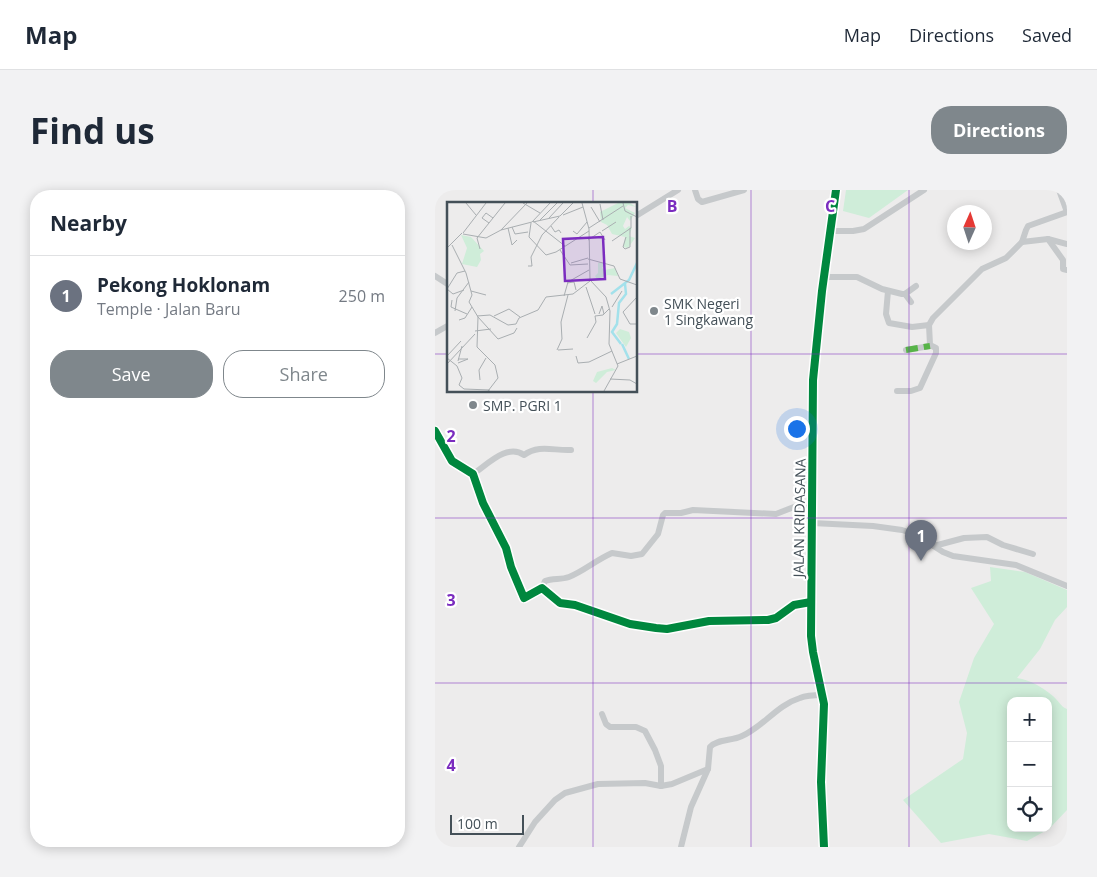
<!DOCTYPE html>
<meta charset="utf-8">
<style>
:root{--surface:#fff;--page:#f2f2f3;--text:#1f2937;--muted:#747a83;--line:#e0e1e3;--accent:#7f878c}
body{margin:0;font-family:"Open Sans",sans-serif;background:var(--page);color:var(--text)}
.controls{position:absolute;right:15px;bottom:15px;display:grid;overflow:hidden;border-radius:10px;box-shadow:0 2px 12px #0003}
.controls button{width:45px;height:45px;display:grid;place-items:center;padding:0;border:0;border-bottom:1px solid var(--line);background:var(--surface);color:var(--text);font:25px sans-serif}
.compass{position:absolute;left:512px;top:15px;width:45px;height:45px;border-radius:50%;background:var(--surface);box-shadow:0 2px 12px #0003;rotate:3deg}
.scale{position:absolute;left:15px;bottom:12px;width:74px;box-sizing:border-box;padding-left:5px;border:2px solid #445058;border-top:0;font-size:14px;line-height:18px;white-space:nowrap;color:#445058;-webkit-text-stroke:4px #fff;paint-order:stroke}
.you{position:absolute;left:361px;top:238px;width:18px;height:18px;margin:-12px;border:4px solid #fff;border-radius:50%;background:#1a73e8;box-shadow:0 0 0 8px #1a73e833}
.badge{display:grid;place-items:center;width:32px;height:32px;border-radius:50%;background:var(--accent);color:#fff;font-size:16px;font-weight:700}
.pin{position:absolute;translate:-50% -41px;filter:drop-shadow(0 1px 2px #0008)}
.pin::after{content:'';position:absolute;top:26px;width:18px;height:15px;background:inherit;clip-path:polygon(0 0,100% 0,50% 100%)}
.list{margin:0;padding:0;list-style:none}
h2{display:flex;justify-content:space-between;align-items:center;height:65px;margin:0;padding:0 20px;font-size:21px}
h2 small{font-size:16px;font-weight:400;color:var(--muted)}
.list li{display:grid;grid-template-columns:32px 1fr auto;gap:15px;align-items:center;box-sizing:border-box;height:80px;padding:0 20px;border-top:1px solid var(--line)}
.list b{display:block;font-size:19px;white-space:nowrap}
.list p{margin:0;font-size:16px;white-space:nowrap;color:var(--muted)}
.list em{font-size:16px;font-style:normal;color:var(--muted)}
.actions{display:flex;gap:10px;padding:15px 20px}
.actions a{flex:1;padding:11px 0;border:1px solid var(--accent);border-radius:20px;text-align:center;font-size:18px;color:var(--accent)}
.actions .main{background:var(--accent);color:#fff}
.icon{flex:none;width:28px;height:28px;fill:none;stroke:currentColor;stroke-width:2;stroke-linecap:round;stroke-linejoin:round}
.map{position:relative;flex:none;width:632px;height:657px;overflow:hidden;border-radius:20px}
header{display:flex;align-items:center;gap:30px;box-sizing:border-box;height:70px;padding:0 25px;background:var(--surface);border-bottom:1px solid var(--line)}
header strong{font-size:24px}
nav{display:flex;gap:28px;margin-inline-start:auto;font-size:18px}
.intro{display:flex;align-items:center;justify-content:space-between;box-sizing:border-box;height:120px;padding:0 30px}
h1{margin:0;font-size:35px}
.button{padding:12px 22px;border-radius:20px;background:var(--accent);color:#fff;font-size:18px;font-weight:700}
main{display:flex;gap:30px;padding:0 30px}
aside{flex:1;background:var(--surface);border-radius:20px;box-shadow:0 2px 12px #0003}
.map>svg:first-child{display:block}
.green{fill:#cfedd9;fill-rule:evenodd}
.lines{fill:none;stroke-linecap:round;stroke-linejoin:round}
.minor{stroke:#c6c9cb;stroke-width:6}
.quiet{stroke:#57b448;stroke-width:6;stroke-dasharray:12 6;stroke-linecap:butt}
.cycleway-casing{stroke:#fff;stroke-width:11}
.cycleway{stroke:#00873e;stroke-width:8}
.grid{fill:none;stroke:#7b2cbf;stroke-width:1;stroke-opacity:0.55}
.poi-dot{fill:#7f878c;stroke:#fff;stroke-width:2}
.labels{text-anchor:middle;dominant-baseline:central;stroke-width:4.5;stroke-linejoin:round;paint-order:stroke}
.poi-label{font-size:14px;fill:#445058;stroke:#fff;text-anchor:start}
.street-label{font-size:14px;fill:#445058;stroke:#fff}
.inset-river{fill:none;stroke:#a3e1eb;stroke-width:2.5}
.inset-road{fill:none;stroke:#a9aeb1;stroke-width:1}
.view{fill:#7b2cbf;fill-opacity:0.15;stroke:#7b2cbf;stroke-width:2.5}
.inset-edge{fill:none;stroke:#445058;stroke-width:2.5}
.grid-label{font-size:16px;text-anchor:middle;font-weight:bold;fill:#7b2cbf;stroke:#fff;stroke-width:4.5;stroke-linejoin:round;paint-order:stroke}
</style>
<header>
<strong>Map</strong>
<nav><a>Map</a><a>Directions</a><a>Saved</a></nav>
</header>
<div class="intro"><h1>Find us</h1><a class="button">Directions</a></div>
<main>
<aside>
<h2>Nearby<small></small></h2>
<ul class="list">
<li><span class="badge" style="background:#6b7280">1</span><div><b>Pekong Hoklonam</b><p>Temple · Jalan Baru</p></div><em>250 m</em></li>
</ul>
<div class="actions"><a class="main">Save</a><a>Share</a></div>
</aside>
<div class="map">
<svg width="632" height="657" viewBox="0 0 632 657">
<rect width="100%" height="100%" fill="#edecec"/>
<!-- green -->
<g class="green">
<polygon points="411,0 473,0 434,28 408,21"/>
<path d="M 555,377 L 590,382 L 632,400 L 632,417 L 620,430 L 605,459 L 582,488 C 596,490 607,497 618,506 C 623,510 626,517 632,519 L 632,620 L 614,639 L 592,651 L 554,644 L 506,653 L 468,610 L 528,569 L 532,543 L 524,512 L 539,468 L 559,434 L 536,398 L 556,391 ZM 576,511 L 613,511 L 613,638 L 576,638 Z"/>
</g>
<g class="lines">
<!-- minor -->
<g class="minor">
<polyline points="260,0 263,9 267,12 309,0"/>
<polyline points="624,0 632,22"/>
<polyline points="632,22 593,36 591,40 587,52 613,49 628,70 628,79 632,80"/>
<polyline points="201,26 243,0"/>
<polyline points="395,41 418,41 429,39 489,0"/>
<polyline points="613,49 632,54"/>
<polyline points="0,86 14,95"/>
<polyline points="389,87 422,87 447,99 467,104 470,104 481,96"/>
<polyline points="453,101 451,124 454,133 477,137 494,135"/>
<polyline points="470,104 476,112"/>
<polyline points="0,143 14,135"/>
<polyline points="471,160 495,156"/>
<polyline points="462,201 476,201 485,198 501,163 501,158 495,155 494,135 498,128 547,79 571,68 587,52"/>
<polyline points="0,241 17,271 38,284 48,313 71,358 76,377 89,408 107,398 125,413 140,415 195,434 221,438 232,439 274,431 333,430 341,428 359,415 376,412"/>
<path d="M 38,284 C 52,275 72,253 89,265 C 104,254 119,261 136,260"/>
<polyline points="377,333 438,336 467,340 480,344 508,362 518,366 581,375 632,396"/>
<polyline points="499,356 529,348 552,347 568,355 598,364"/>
<path d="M 107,398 L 110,391 C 118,388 126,390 134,387 C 149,381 161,370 177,363 L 196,366 L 207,364 L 223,344 L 228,325 L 230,323 L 246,323 L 258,320 L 341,324 L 364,315 L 377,315"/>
<polyline points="167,524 171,534 175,537 201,537 210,541 220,560 226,576 226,596"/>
<path d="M 84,657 L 100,632 L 120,610 L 130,603 L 163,594 L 210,593 L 226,596 L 237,594 L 273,579 L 275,557 C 282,549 297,551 307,546 C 328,537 342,515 365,508 C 372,505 380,505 388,505"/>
<polyline points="246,657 256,617 273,579"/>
<polyline points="389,657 386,592 389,514 378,462 376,446 378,190 387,101 401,0"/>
</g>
<!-- quiet -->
<polyline class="quiet" points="471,160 495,156"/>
<defs>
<g id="cycleway">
<polyline points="0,241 17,271 38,284 48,313 71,358 76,377 89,408 107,398 125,413 140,415 195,434 221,438 232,439 274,431 333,430 341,428 359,415 376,412"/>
<polyline points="389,657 386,592 389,514 378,462 376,446 378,190 387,101 401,0"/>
</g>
</defs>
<!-- cycleway casing -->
<use href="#cycleway" class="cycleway-casing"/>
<!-- cycleway -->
<use href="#cycleway" class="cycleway"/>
</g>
<!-- grid -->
<path class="grid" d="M 158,0 L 158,14M 316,0 L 316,657M 474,0 L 474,657M 0,164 L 14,164M 201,164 L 632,164M 158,201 L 158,657M 0,328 L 632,328M 0,493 L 632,493"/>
<!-- markers -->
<g class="poi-dot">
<circle cx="219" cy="121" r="5"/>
<circle cx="38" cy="215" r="5"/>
</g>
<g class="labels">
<!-- poi labels -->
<g class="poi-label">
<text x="229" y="113">SMK Negeri<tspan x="229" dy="16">1 Singkawang</tspan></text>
<text x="48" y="215">SMP. PGRI 1</text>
</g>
<!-- street labels -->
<g class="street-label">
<text transform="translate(364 328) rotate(-89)">JALAN KRIDASANA</text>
</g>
</g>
<!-- overview -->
<g transform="translate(12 12)">
<rect width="190" height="190" fill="#edecec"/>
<path d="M 171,1 L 183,1 L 189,5 L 181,3 L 178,6 L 188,11 L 183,19 L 180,15 L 176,24 L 178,27 L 182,24 L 185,26 L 182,34 L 188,36 L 181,46 L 176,45 L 178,35 L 165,32 L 160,23 L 154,20 L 153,10 ZM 14,33 L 24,35 L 37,49 L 33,52 L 34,58 L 30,65 L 15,62 L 20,46 ZM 151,61 L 158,61 L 155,66 L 158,68 L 168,66 L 171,74 L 161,73 L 150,77 L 148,74 L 151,71 ZM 173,127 L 182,130 L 184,136 L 179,145 L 169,131 ZM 165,166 L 169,168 L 160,170 L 149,181 L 146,179 L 150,170 Z" fill="#cfedd9"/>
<path class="inset-river" d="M 164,92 L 182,78 L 190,61M 174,142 L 165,130 L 170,122 L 172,101 L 179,92 L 178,82M 175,142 L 182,157"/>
<path class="inset-road" d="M 19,1 L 29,13M 76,1 L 93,11M 135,1 L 142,27 L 143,78 L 159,95 L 163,109 L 162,142 L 171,164 L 157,189M 176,1 L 178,9 L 190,15M 153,2 L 156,18M 144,5 L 153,20M 116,13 L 136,5M 102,16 L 116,1M 93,18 L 110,1M 86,19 L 118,44M 86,20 L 113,14 L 126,1M 42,21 L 35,16 L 39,11 L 46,16M 84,21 L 82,35 L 99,53 L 109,50 L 142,29M 104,24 L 108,30 L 112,28 L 114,31M 65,25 L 68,32 L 81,30M 61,26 L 65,43 L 70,38M 142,26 L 176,4M 54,28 L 80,1M 126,29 L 130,32 L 140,20M 155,29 L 169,20M 16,31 L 39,1M 16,32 L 39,36 L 54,28 L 85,20 L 103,1M 179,35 L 176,45 L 178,47 L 183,45 L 183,26M 141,38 L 153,30 L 158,38M 165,39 L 184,26 L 184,14M 5,43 L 19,71 L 25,93 L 22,100 L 31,115 L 30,145 L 48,163 L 51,176 L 41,189M 0,46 L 15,31M 33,47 L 30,36 L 58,1M 113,48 L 123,63 L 141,62M 141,57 L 167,64 L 173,77 L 190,83M 124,61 L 141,56M 81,64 L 85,64 L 84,55 L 95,33 L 112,15M 120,81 L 127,80 L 129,88M 139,85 L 148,112M 0,87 L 10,71 L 18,69M 0,87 L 6,92 L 17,88M 24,89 L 39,93M 117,94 L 121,80 L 142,68M 5,98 L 4,105 L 20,112M 165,105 L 175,89M 8,109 L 10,96 L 22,80M 176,110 L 183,122 L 190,122M 176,110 L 190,95M 152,112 L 155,104 L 157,112M 30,114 L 43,113 L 61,123 L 69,122 L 72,116 L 91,108 L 99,95 L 126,92 L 143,79M 47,114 L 62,107 L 73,115M 31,115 L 51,137 L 67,131 L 70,126M 12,118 L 18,116 L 25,105M 28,129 L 44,127M 140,136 L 149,120 L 148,114 L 156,113 L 162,107M 110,148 L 115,137 L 114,120 L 121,93M 111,148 L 126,147M 0,154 L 14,139M 129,154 L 131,161 L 142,160 L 165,149M 0,156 L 10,164 L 15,176 L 12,183 L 17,187 L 43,188M 11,157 L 21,157 L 11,161M 11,159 L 15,144M 0,162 L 28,132M 170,162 L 190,154M 163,177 L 183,178 L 190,182M 33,178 L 32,168 L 39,156"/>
<path class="view" d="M 156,35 L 158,77 L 118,79 L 116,37 Z"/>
<rect width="190" height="190" class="inset-edge"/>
</g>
<g class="grid-label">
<text x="237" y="22">B</text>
<text x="395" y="22">C</text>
<text x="16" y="252">2</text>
<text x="16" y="416">3</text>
<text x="16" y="581">4</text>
</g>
</svg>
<div class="controls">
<button>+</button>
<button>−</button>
<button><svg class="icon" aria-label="locate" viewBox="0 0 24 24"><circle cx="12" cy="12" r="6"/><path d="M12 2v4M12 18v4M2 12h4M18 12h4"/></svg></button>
</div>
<svg class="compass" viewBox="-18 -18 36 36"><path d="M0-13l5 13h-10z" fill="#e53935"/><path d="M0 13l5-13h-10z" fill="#747a83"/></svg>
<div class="scale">100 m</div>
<div class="you"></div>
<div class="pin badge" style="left:486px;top:371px;background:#6b7280">1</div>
</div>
</main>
